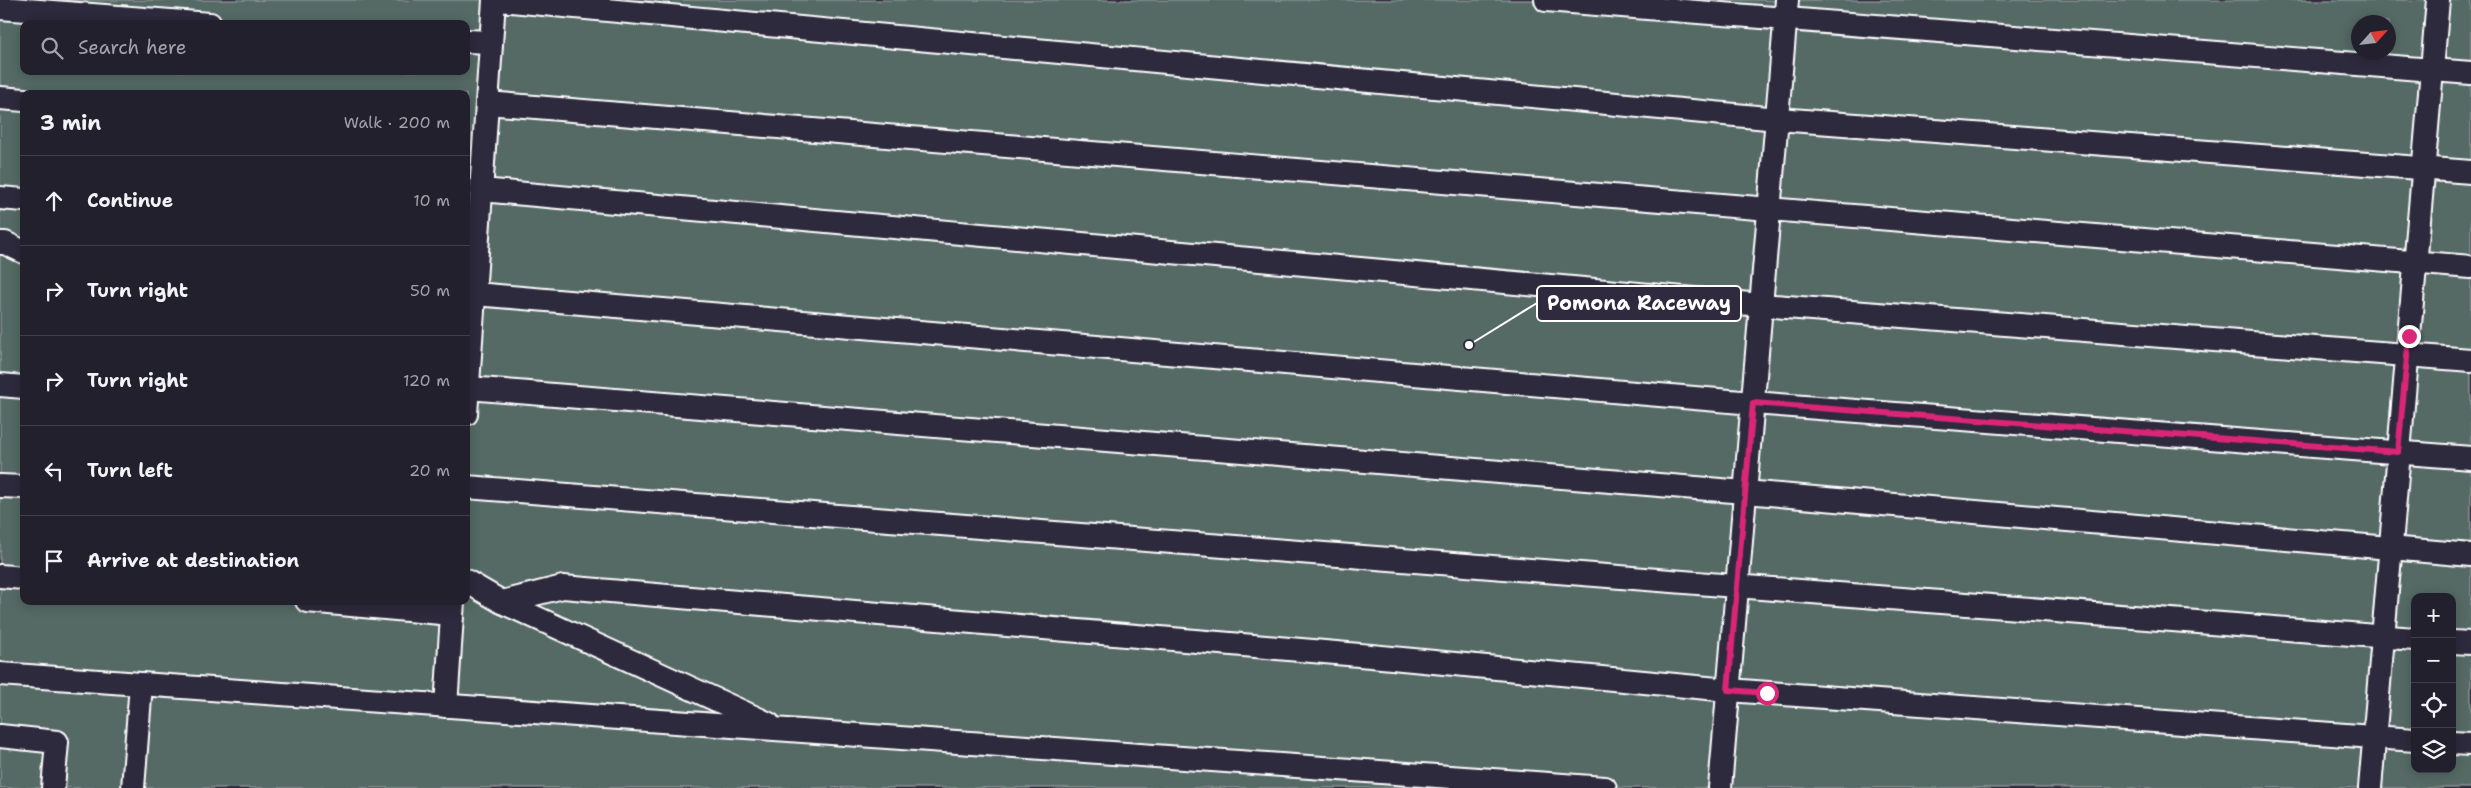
<!DOCTYPE html>
<meta charset="utf-8">
<style>
:root{--surface:#23202e;--page:#2f2d3a;--text:#f1f3f6;--muted:#a3a3aa;--line:#403e4a}
body{margin:0;font-family:"Shantell Sans",sans-serif;background:var(--page);color:var(--text)}
.controls{position:absolute;right:15px;bottom:15px;display:grid;overflow:hidden;border-radius:10px;box-shadow:0 2px 12px #0003}
.controls button{width:45px;height:45px;display:grid;place-items:center;padding:0;border:0;border-bottom:1px solid var(--line);background:var(--surface);color:var(--text);font:25px sans-serif}
.compass{position:absolute;left:2351px;top:15px;width:45px;height:45px;border-radius:50%;background:var(--surface);box-shadow:0 2px 12px #0003;rotate:63deg}
.stop{position:absolute;width:15px;height:15px;margin:-11px;border:4px solid #db2777;border-radius:50%;background:#fff}
.stop.end{background:#db2777;border-color:#fff;box-shadow:0 1px 5px #0008}
.list{margin:0;padding:0;list-style:none}
h2{display:flex;justify-content:space-between;align-items:center;height:65px;margin:0;padding:0 20px;font-size:21px}
h2 small{font-size:16px;font-weight:400;color:var(--muted)}
.list li{display:grid;grid-template-columns:32px 1fr auto;gap:15px;align-items:center;box-sizing:border-box;height:90px;padding:0 20px;border-top:1px solid var(--line)}
.list b{display:block;font-size:19px;white-space:nowrap}
.list em{font-size:16px;font-style:normal;color:var(--muted)}
.icon{flex:none;width:28px;height:28px;fill:none;stroke:currentColor;stroke-width:2;stroke-linecap:round;stroke-linejoin:round}
.map{position:relative;flex:none;width:2471px;height:788px;overflow:hidden}
.search{position:absolute;background:var(--surface);box-shadow:0 2px 12px #0003;left:20px;top:20px;width:450px;height:55px;display:flex;align-items:center;gap:12px;box-sizing:border-box;padding:0 18px;border-radius:10px;color:var(--muted);font-size:19px}
.panel{position:absolute;background:var(--surface);box-shadow:0 2px 12px #0003;left:20px;top:90px;width:450px;height:515px;border-radius:10px}
.map>svg:first-child{display:block}
.grass{fill:#556a65;stroke:#aab4b2;fill-rule:evenodd}
.lines{fill:none;stroke-linecap:round;stroke-linejoin:round}
.lane-casing{stroke:#fff;stroke-width:26}
.lane{stroke:#2f2a3d;stroke-width:22}
.route{stroke:#db2777;stroke-width:6}
.leader{fill:none;stroke:#fff;stroke-width:2}
.callout-dot{fill:#fff;stroke:#2f2a3d;stroke-width:2}
.callout{fill:#2f2a3d;stroke:#fff;stroke-width:2}
.callout-label{font-size:20px;text-anchor:middle;font-weight:bold;fill:#fff}
</style>
<div class="map">
<svg width="2471" height="788" viewBox="0 0 2471 788">
<rect width="100%" height="100%" fill="#2f2a3d"/>
<filter id="ink" filterUnits="userSpaceOnUse"><feTurbulence type="fractalNoise" baseFrequency=".02" numOctaves="2"/><feDisplacementMap in="SourceGraphic" scale="10" xChannelSelector="R" yChannelSelector="G"/><feConvolveMatrix kernelMatrix="1 2 1 2 8 2 1 2 1" color-interpolation-filters="sRGB"/></filter>
<g filter="url(#ink)">
<!-- grass -->
<path class="grass" d="M 0,0 L 2471,0 L 2471,788 L 0,788 ZM 2358,22 L 2388,22 L 2388,52 L 2358,52 ZM 24,24 L 466,24 L 466,71 L 24,71 ZM 24,94 L 466,94 L 466,601 L 24,601 ZM 2415,597 L 2452,597 L 2452,769 L 2415,769 Z"/>
<g class="lines">
<defs>
<g id="lane">
<polyline points="499,0 1778,119 2471,172"/>
<polyline points="1546,0 2471,73"/>
<polyline points="0,8 210,24"/>
<polyline points="466,41 491,42"/>
<polyline points="0,98 24,100"/>
<polyline points="487,103 2471,267"/>
<polyline points="481,190 1761,305 2471,360"/>
<polyline points="0,198 24,200"/>
<polyline points="0,243 5,243 24,252"/>
<polyline points="475,294 1753,403 2471,458"/>
<polyline points="0,385 24,387"/>
<polyline points="468,388 1745,492 2471,555"/>
<polyline points="466,414 494,0"/>
<polyline points="0,486 24,487"/>
<polyline points="466,487 2415,639"/>
<polyline points="0,576 24,578"/>
<polyline points="466,581 502,602 769,724"/>
<polyline points="307,601 452,614"/>
<polyline points="502,602 563,587 1371,656 1728,690 2415,740"/>
<polyline points="2452,642 2471,643"/>
<polyline points="0,674 1605,788"/>
<polyline points="446,706 453,601"/>
<polyline points="0,736 57,742 53,788"/>
<polyline points="2452,743 2471,744"/>
<polyline points="133,788 141,684"/>
<polyline points="1720,788 1787,0"/>
<polyline points="2370,788 2438,0"/>
</g>
</defs>
<!-- lane casing -->
<use href="#lane" class="lane-casing"/>
<!-- lane -->
<use href="#lane" class="lane"/>
</g>
</g>
<g class="lines" filter="url(#ink)">
<!-- route -->
<polyline class="route" points="1767,693 1728,690 1753,403 2398,452 2409,336"/>
</g>
<!-- callouts -->
<path class="leader" d="M1469 345L1537 303"/>
<circle class="callout-dot" cx="1469" cy="345" r="5"/>
<rect class="callout" x="1537" y="286" width="204" height="35" rx="5"/>
<g class="callout-label">
<text x="1639" y="310">Pomona Raceway</text>
</g>
</svg>
<div class="controls">
<button>+</button>
<button>−</button>
<button><svg class="icon" aria-label="locate" viewBox="0 0 24 24"><circle cx="12" cy="12" r="6"/><path d="M12 2v4M12 18v4M2 12h4M18 12h4"/></svg></button>
<button><svg class="icon" aria-label="layers" viewBox="0 0 24 24"><path d="M12 4l9 5-9 5-9-5zM3 14l9 5 9-5"/></svg></button>
</div>
<svg class="compass" viewBox="-18 -18 36 36"><path d="M0-13l5 13h-10z" fill="#e53935"/><path d="M0 13l5-13h-10z" fill="#a3a3aa"/></svg>
<div class="stop" style="left:1767px;top:693px"></div>
<div class="stop end" style="left:2409px;top:336px"></div>
<div class="search"><svg class="icon" aria-label="search" viewBox="0 0 24 24"><circle cx="10" cy="10" r="6"/><path d="M15 15l6 6"/></svg>Search here</div>
<section class="panel">
<h2>3 min<small>Walk · 200 m</small></h2>
<ul class="list">
<li><svg class="icon" aria-label="ahead" viewBox="0 0 24 24"><path d="M12 20V5M6 11l6-6 6 6"/></svg><div><b>Continue</b></div><em>10 m</em></li>
<li><svg class="icon" aria-label="right" viewBox="0 0 24 24"><path d="M7 20v-9h11M14 6l5 5-5 5"/></svg><div><b>Turn right</b></div><em>50 m</em></li>
<li><svg class="icon" aria-label="right" viewBox="0 0 24 24"><path d="M7 20v-9h11M14 6l5 5-5 5"/></svg><div><b>Turn right</b></div><em>120 m</em></li>
<li><svg class="icon" aria-label="left" viewBox="0 0 24 24"><path d="M17 20v-9H6M10 6l-5 5 5 5"/></svg><div><b>Turn left</b></div><em>20 m</em></li>
<li><svg class="icon" aria-label="arrive" viewBox="0 0 24 24"><path d="M6 21V4h12l-3 4 3 4H6"/></svg><div><b>Arrive at destination</b></div></li>
</ul>
</section>
</div>
